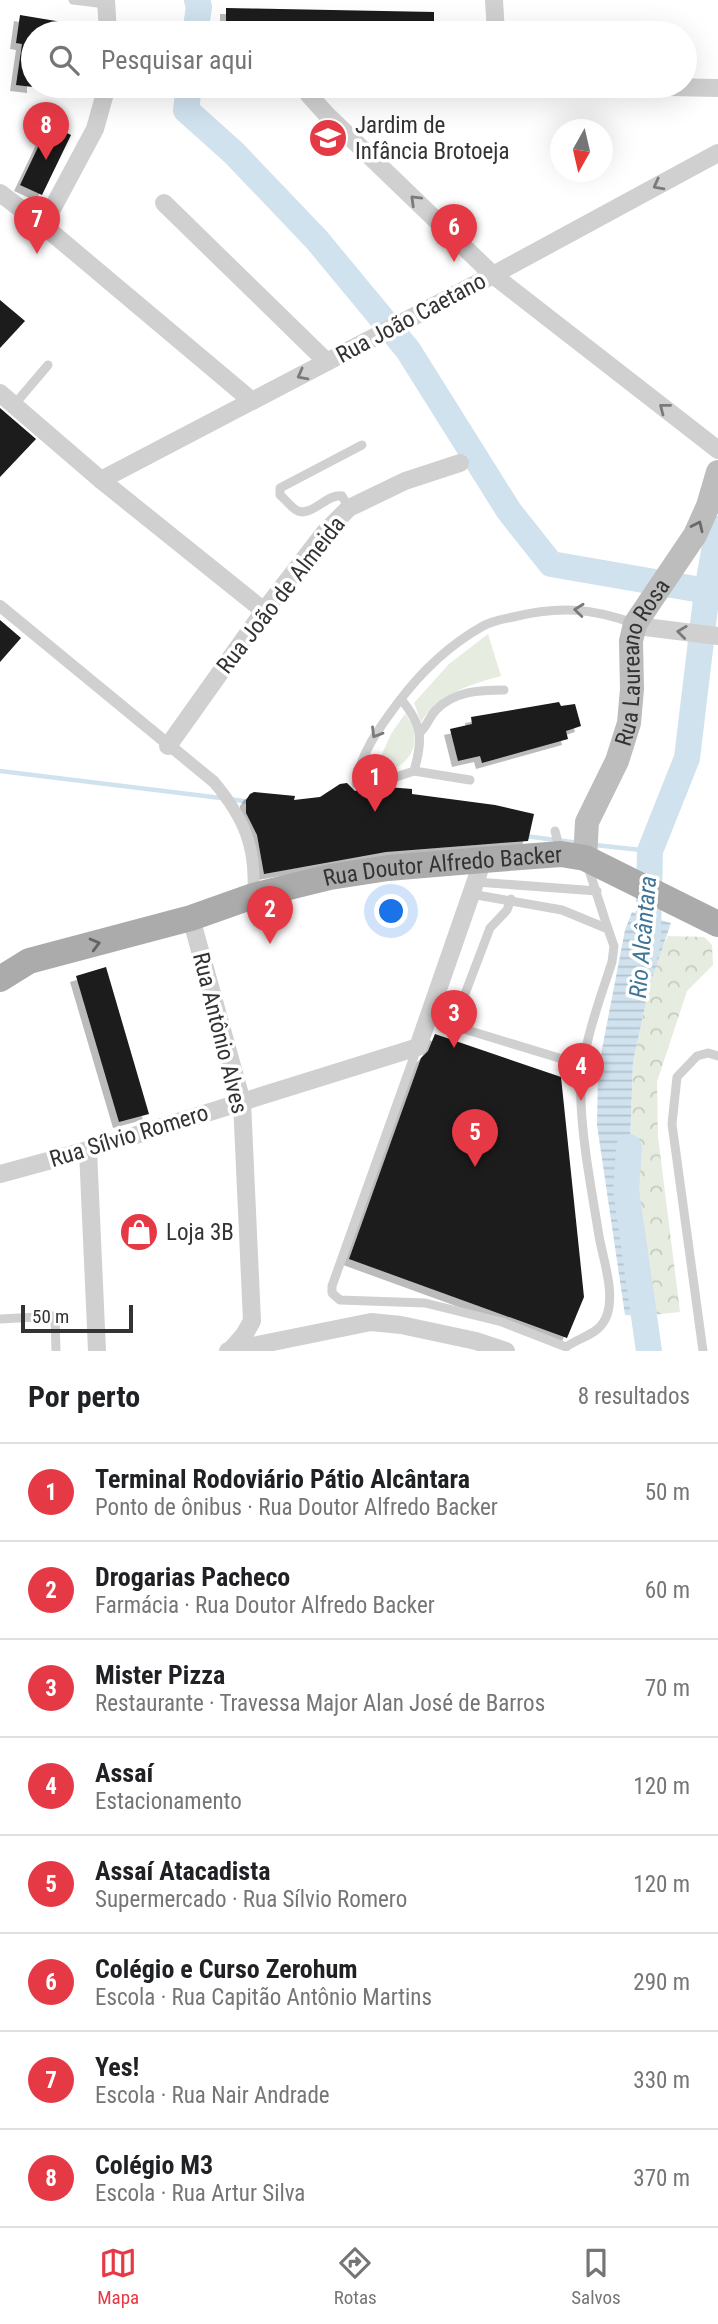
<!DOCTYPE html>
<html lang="pt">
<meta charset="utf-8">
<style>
:root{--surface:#fff;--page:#f2f2f2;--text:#202124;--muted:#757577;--line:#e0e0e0;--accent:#e63946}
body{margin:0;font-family:"Roboto Condensed",sans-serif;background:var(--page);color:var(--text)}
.compass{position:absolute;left:550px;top:119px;width:63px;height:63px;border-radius:50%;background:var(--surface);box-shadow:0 7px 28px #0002;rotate:188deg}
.scale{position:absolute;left:21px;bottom:18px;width:112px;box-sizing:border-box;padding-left:7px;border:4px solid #333;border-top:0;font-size:19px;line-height:24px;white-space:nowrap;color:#333;-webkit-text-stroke:5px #fff;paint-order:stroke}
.you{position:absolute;left:392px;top:912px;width:24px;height:24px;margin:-18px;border:5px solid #fff;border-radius:50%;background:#1a73e8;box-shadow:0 0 0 10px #1a73e833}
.badge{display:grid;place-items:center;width:46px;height:46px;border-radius:50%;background:var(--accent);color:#fff;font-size:23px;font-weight:700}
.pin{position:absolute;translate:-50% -58px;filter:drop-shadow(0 2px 4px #0008)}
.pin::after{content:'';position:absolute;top:37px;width:24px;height:21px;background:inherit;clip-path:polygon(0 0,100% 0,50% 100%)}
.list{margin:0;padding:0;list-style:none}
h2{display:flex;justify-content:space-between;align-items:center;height:91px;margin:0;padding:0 28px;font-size:30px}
h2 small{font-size:23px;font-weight:400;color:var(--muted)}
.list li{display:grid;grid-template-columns:46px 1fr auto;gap:21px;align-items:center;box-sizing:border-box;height:98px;padding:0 28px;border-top:2px solid var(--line)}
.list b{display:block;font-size:26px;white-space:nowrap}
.list p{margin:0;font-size:23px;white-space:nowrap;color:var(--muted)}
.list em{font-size:23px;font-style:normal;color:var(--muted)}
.icon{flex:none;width:38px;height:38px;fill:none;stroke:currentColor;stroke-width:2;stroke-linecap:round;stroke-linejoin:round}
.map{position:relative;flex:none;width:718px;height:1351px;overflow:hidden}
.search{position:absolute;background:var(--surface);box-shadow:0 7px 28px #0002;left:21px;right:21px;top:21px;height:77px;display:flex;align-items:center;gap:18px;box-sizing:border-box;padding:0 24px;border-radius:38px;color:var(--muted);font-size:26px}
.sheet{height:875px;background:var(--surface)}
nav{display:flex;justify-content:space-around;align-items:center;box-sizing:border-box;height:98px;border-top:2px solid var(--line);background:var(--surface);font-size:19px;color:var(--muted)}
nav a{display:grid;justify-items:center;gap:4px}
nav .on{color:var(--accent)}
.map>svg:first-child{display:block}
.forest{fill:url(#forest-crowns)}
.garden{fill:#e6ecdf}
.water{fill:url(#water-rules)}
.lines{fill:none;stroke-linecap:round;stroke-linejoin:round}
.stream{stroke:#cfe2ee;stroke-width:4.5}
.river{stroke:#cfe2ee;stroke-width:26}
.building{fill:#1a1a1a;filter:url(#shadow)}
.service{stroke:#d0d0d0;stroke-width:9}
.pedestrian{stroke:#d0d0d0;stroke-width:12}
.minor{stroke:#d0d0d0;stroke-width:18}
.secondary{stroke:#bdbdbd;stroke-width:24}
.primary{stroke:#ababab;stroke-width:26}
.oneway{stroke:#7a7a7a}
.oneway2{stroke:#6a6a6a}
.oneway3{stroke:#636363}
.labels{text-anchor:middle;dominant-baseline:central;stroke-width:7;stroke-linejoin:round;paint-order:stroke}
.poi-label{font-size:23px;fill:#333;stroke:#fff;text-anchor:start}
.street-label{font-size:23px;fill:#333;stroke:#fff}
.water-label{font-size:24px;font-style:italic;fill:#3f7597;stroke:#fff}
</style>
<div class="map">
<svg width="718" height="1351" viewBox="0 0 718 1351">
<defs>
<pattern id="forest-crowns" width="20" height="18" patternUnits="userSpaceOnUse" patternTransform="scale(1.75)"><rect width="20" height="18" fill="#e6ecdf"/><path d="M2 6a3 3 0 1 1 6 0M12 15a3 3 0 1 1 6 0" fill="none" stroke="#c6cbc0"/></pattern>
<pattern id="water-rules" width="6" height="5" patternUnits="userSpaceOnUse" patternTransform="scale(1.75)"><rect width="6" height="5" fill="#cfe2ee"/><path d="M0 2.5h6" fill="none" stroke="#b2c2cd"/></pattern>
<filter id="shadow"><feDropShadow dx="-6" dy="6" stdDeviation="0" flood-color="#0004"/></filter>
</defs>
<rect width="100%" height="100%" fill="#fff"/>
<!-- forest -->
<polygon class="forest" points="668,936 704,937 712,945 713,965 687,991 657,1082 658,1137 680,1312 643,1316 629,1171 633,1062 650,984 661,949"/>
<!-- garden -->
<g class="garden">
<path d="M 488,634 L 501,676 C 469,685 440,693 421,722 L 414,703 L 449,664 Z"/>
<path d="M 405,714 C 428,741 407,774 374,772 L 391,734 Z"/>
</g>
<!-- water -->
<polygon class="water" points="632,912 671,923 650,984 633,1062 629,1171 626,1190 643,1316 625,1315 597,1125 598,1070 625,930"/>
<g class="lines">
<!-- stream -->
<g class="stream">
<polyline points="0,771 221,798"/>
<polyline points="230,799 249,802"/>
<polyline points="525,836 579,843"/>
<polyline points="595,845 650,851"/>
</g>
<!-- river -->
<g class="river">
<polyline points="195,33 199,7 197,0"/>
<polyline points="189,86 186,110 234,153 317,240 408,350 509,511 551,564 707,591"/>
<polyline points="646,952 648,936 650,851 687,758 707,591 718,529"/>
<polyline points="629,1147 626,1190 649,1351"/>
</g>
</g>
<!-- building -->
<g class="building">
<polygon points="226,8 434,12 434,33 226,31"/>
<polygon points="20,15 92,27 92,33 33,33 33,87 16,85 22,44 16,43"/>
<polygon points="49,124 71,135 42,195 20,185"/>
<polygon points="0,300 25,321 0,348"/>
<polygon points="0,408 36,439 0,477"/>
<polygon points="0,620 21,638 0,662"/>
<polygon points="559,702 561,706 575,704 581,726 566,731 568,739 482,763 480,756 458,761 450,729 472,724 471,717"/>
<polygon points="347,783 355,791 361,789 363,785 412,789 412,794 495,805 534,814 528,841 386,852 264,874 257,835 246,813 246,800 250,794 254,792 295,796 294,800 320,797 340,784"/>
<polygon points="106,967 149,1114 119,1122 76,976"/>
<polygon points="435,1034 561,1077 584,1297 567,1338 349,1259 421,1058 428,1051"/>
</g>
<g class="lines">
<!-- service -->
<g class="service">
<polyline points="73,0 106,4"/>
<polyline points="14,405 48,365"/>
<path d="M 349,508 L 342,496 C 327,493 310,519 296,510 C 290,506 285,499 280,495 L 280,488 L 362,445"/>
<path d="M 420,732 C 427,727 429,717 436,710 C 454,691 480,690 504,690"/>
<polyline points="414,771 470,780"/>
<path d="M 357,777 L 390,779 L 414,771 C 423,739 423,726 401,699"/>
<path d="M 356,784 C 360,754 379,728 397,704 C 420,673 449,645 483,626 C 492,621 504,619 513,617 C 558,606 591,608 633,623"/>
<polyline points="555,831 560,850"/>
<polyline points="588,867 608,929"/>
<polyline points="476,882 597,891"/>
<polyline points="511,899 507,910 490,928 460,1007 456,1018 458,1024 467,1030 582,1065"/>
<path d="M 417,1048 L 332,1286 L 332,1293 L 340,1300 L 425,1303 L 502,1322 L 566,1347 C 581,1336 600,1335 607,1315 C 615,1292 603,1259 599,1236 C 592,1192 583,1147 581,1103 C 579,1053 597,1008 612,962 L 614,946 L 608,929 L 562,910 L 471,894"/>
<polyline points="0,1319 55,1316 56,1351"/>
<polyline points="703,1351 672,1124 677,1077 697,1056 708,1053 718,1056"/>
</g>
<!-- pedestrian -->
<path class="pedestrian" d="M 0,606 L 214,782 C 244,818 257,848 253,896"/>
<!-- minor -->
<g class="minor">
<polyline points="106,0 108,33"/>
<polyline points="494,0 496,33"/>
<polyline points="304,86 309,95 327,115 493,275 718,450"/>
<polyline points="622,86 718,88"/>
<polyline points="0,193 51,232 252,401"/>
<polyline points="164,203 327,362"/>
<polyline points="43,226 95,129 107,86"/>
<polyline points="0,393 101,480 264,611"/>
<polyline points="101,480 493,275 718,153"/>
<polyline points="645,627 718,636"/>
<polyline points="168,746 264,611 325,532 349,508 405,481 460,463"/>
<polyline points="191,918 242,1102 252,1321 244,1335 230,1351"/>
<polyline points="88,1150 97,1351"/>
<polyline points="0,1174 88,1150 418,1047 483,860"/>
<polyline points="228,1351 371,1322 401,1325 476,1341 506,1351"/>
</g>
<!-- secondary -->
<path class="secondary" id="s1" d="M 585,858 L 587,822 L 617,761 L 629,723 L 632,689 L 631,641 L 635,624 L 695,535 L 708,506 L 718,472"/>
<!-- primary -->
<path class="primary" id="s2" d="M 0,979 L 29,961 L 191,918 L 253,896 L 330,877 L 388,868 L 483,860 L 561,854 L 585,858 L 718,924"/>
</g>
<!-- one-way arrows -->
<defs><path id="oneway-chevron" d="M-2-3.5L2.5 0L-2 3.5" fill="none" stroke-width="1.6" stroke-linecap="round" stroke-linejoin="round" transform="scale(1.75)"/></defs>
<g class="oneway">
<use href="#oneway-chevron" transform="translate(658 185) rotate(152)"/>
<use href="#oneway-chevron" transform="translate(415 200) rotate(-136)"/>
<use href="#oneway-chevron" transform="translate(302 375) rotate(152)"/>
<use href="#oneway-chevron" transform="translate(664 408) rotate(-142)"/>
<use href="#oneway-chevron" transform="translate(579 610) rotate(-174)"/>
<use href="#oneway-chevron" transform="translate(682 632) rotate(-173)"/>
<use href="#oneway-chevron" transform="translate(376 733) rotate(121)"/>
</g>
<use class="oneway2" href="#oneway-chevron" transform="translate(698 526) rotate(-65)"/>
<use class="oneway3" href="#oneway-chevron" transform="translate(95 944) rotate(-15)"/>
<!-- icons -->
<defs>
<symbol id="school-disc" viewBox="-11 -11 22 22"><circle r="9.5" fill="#e63946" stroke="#fff"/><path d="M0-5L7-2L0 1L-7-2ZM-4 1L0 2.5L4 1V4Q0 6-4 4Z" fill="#fff"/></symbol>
<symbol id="shop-disc" viewBox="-11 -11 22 22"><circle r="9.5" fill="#e63946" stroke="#fff"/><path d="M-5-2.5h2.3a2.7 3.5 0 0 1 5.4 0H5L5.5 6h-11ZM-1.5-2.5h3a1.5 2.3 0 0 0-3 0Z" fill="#fff"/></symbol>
</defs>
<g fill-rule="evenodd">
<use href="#school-disc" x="306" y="116" width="44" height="44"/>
<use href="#shop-disc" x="117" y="1210" width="44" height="44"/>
</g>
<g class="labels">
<!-- poi labels -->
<g class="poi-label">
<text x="355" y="125">Jardim de<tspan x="355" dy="26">Infância Brotoeja</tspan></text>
<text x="166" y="1232">Loja 3B</text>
</g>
<!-- street labels -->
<g class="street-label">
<text transform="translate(411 318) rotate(-28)">Rua João Caetano</text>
<text transform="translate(281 595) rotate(-52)">Rua João de Almeida</text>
<text stroke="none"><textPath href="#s1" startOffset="208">Rua Laureano Rosa</textPath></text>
<text stroke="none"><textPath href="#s2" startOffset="460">Rua Doutor Alfredo Backer</textPath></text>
<text transform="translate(220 1033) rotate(76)">Rua Antônio Alves</text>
<text transform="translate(129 1136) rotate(-17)">Rua Sílvio Romero</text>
</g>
<!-- water labels -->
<g class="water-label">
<text transform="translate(643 937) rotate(-85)">Rio Alcântara</text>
</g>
</g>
</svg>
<svg class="compass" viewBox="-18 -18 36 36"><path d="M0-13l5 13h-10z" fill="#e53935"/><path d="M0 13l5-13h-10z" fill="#757577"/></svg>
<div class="scale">50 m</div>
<div class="you"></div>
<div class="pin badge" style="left:375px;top:812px">1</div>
<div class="pin badge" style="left:270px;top:944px">2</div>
<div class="pin badge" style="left:454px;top:1048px">3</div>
<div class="pin badge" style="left:581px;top:1101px">4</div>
<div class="pin badge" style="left:475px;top:1167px">5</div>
<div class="pin badge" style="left:454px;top:262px">6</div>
<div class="pin badge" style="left:37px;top:254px">7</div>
<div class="pin badge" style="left:46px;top:160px">8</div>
<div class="search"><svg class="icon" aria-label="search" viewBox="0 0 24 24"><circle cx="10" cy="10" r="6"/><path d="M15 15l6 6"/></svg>Pesquisar aqui</div>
</div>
<section class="sheet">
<h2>Por perto<small>8 resultados</small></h2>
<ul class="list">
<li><span class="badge">1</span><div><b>Terminal Rodoviário Pátio Alcântara</b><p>Ponto de ônibus · Rua Doutor Alfredo Backer</p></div><em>50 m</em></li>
<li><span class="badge">2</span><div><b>Drogarias Pacheco</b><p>Farmácia · Rua Doutor Alfredo Backer</p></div><em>60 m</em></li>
<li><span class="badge">3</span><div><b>Mister Pizza</b><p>Restaurante · Travessa Major Alan José de Barros</p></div><em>70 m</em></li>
<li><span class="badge">4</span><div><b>Assaí</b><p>Estacionamento</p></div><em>120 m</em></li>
<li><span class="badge">5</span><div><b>Assaí Atacadista</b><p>Supermercado · Rua Sílvio Romero</p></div><em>120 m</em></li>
<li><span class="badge">6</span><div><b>Colégio e Curso Zerohum</b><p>Escola · Rua Capitão Antônio Martins</p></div><em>290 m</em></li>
<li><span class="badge">7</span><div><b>Yes!</b><p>Escola · Rua Nair Andrade</p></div><em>330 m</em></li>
<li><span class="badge">8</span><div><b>Colégio M3</b><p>Escola · Rua Artur Silva</p></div><em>370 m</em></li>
</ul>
</section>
<nav>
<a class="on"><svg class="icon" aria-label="map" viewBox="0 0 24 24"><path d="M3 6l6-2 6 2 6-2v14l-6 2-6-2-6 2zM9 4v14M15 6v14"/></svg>Mapa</a>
<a><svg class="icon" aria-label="directions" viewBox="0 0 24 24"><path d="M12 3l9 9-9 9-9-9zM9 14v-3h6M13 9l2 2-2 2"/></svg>Rotas</a>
<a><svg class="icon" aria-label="saved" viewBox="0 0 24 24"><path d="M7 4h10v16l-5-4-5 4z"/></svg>Salvos</a>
</nav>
